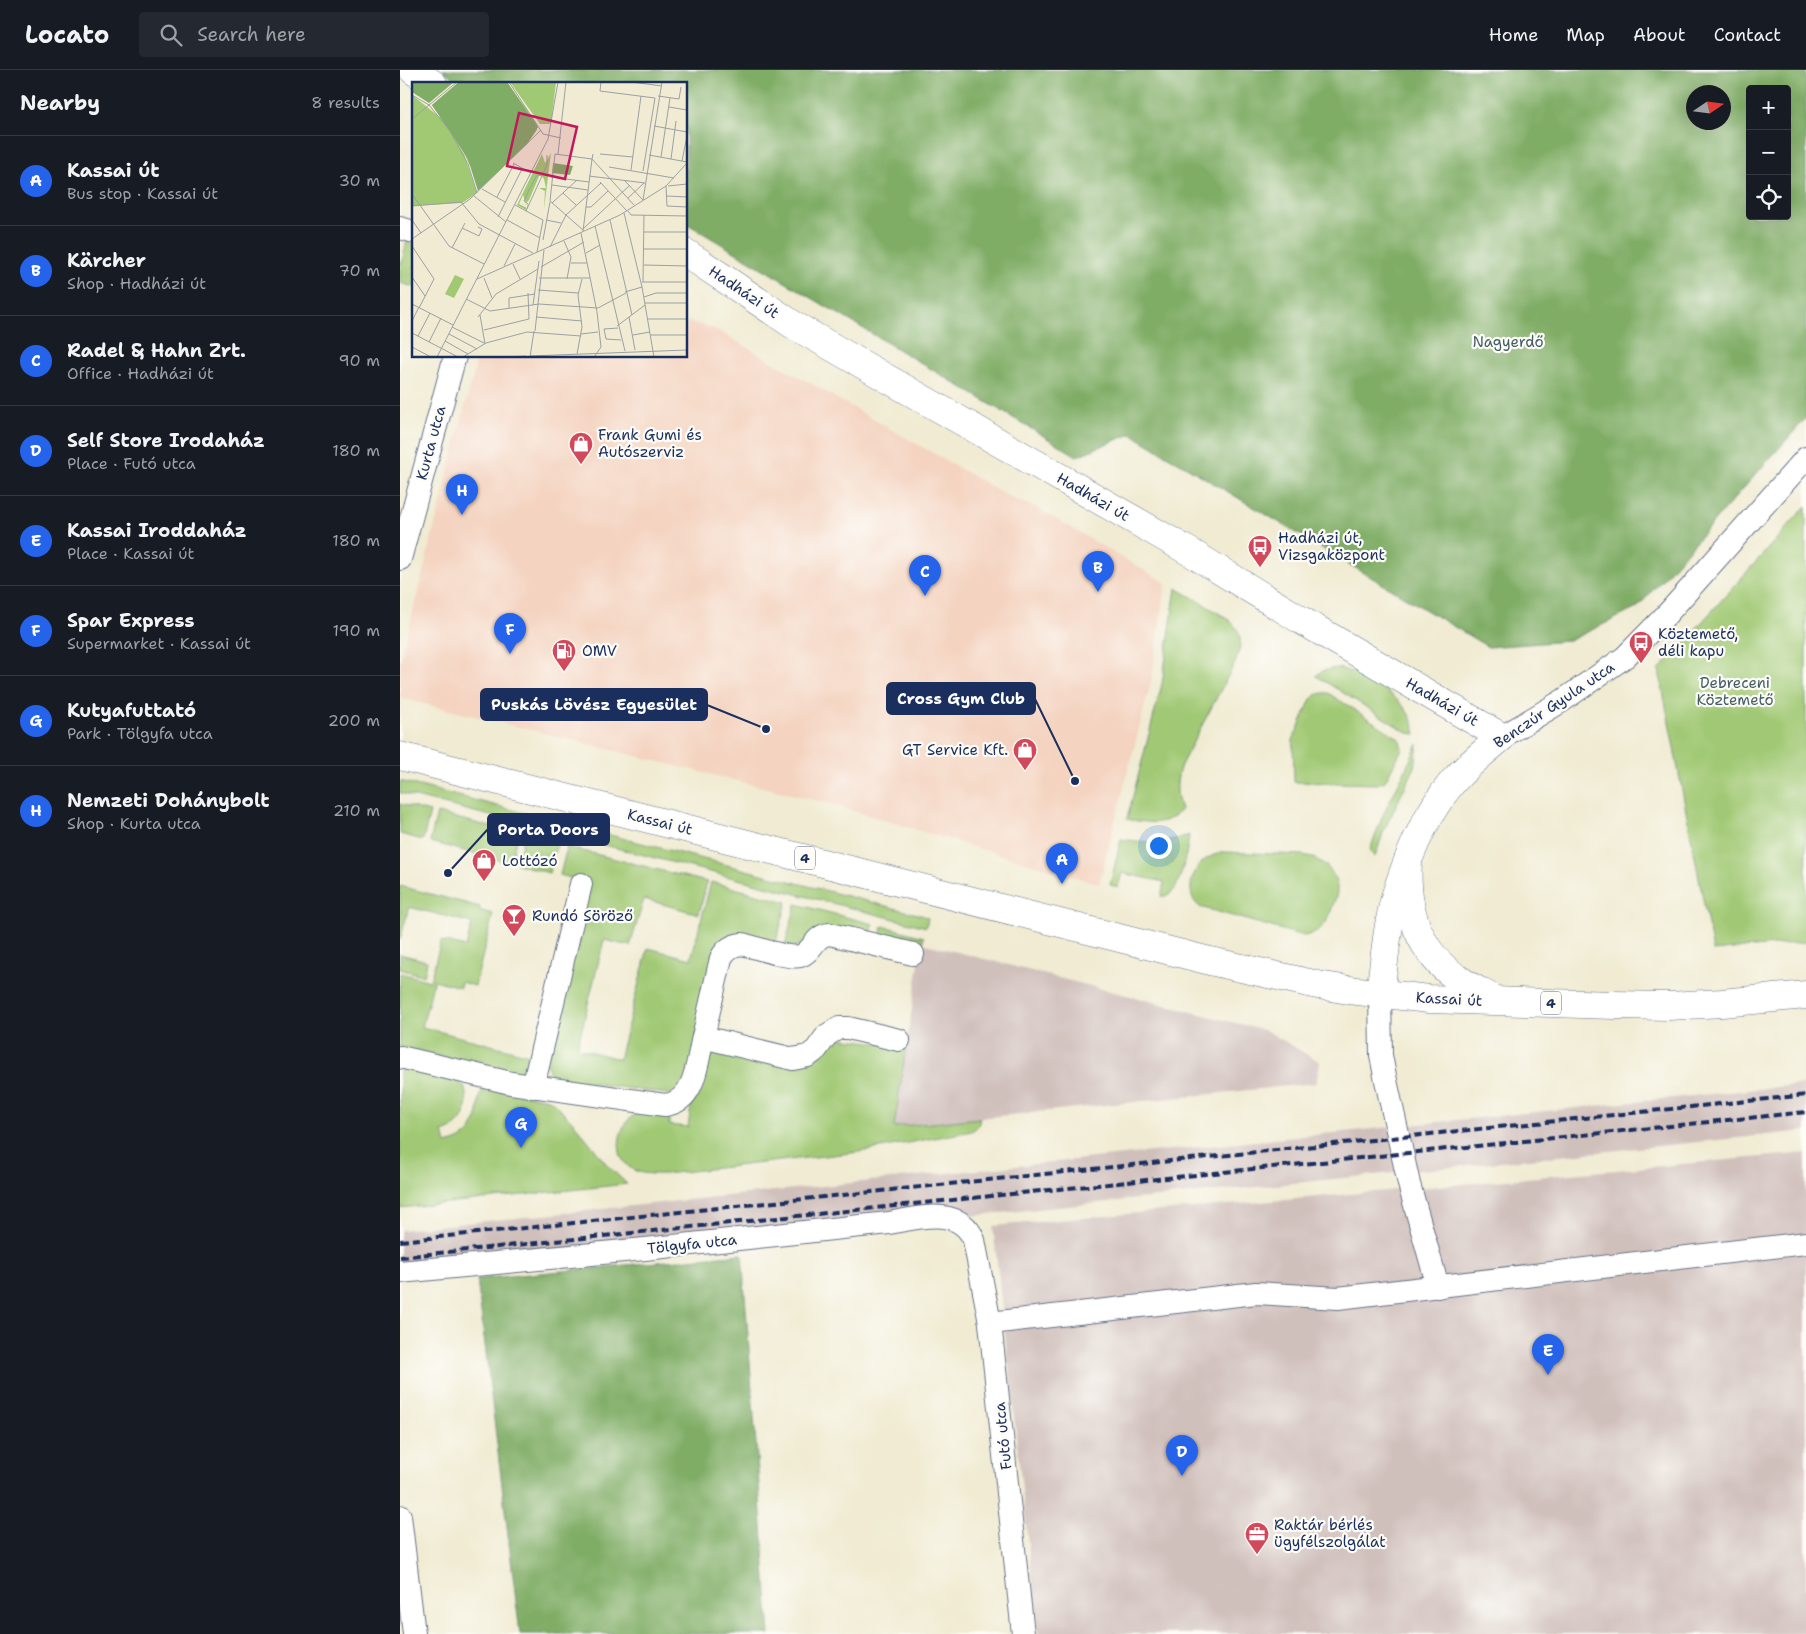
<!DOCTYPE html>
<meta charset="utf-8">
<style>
:root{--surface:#171b24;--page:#242831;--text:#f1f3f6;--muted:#9ea1a6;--line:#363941;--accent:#2563eb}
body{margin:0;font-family:"Shantell Sans",sans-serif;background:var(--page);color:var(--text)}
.controls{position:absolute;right:15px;top:15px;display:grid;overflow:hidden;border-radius:5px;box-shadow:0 5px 20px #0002}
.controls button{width:45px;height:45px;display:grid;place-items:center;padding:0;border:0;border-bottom:1px solid var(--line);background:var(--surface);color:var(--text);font:25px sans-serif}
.compass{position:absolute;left:1286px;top:15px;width:45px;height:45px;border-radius:50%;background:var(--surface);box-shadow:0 5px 20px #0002;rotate:77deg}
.you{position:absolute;left:758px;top:775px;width:18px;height:18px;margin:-12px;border:4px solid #fff;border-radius:50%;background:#1a73e8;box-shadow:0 0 0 8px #1a73e833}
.badge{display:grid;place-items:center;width:32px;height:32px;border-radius:50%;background:var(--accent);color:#fff;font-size:16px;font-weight:700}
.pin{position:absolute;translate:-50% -41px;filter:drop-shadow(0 1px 2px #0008)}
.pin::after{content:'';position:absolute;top:26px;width:18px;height:15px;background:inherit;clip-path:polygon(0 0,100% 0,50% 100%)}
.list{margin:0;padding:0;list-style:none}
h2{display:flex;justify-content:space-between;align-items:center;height:65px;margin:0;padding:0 20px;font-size:21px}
h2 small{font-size:16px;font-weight:400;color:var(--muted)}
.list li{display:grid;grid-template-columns:32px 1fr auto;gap:15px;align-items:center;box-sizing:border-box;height:90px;padding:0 20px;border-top:1px solid var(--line)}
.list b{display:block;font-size:19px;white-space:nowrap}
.list p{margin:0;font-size:16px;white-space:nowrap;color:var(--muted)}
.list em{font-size:16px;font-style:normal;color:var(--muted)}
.icon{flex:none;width:28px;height:28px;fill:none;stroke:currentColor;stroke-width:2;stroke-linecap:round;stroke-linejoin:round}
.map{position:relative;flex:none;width:1406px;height:1564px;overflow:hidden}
header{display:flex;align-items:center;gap:30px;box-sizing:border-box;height:70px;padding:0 25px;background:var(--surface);border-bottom:1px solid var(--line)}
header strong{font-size:24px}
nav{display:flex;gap:28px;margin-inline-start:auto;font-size:18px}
.search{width:350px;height:45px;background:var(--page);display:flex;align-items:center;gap:12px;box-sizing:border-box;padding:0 18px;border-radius:5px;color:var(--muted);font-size:19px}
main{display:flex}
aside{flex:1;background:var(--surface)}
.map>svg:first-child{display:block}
.built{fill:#f4d3c0}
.industrial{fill:#d0c0bc}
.green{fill:#a1c974;stroke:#5e7c69}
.forest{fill:#80ad66;stroke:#4e6e62;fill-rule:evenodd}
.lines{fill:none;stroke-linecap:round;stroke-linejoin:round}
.minor-casing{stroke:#667187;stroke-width:24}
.tertiary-casing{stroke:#667187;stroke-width:29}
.primary-casing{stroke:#667187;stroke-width:29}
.minor{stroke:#fff;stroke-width:22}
.tertiary{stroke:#fff;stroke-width:28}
.primary{stroke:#fff;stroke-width:28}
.rail{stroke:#1b2f5e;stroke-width:4;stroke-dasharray:8 4;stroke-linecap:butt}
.labels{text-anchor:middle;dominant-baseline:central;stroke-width:4.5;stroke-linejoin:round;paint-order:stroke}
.shield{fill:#fdfcf7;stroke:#5f6c8c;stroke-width:1}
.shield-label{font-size:14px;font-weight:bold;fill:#1b2f5e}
.street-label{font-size:15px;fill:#1b2f5e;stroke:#fdfcf7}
.park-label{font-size:15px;fill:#435d65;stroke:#fdfcf7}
.poi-label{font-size:15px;fill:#1b2f5e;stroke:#fdfcf7;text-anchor:start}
.inset-road{fill:none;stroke:#9ba0a4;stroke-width:1}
.view{fill:#c2185b;fill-opacity:0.15;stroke:#c2185b;stroke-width:2.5}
.inset-edge{fill:none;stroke:#1b2f5e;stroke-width:2.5}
.leader{fill:none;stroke:#1b2f5e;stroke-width:2}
.callout-dot{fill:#1b2f5e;stroke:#fdfcf7;stroke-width:2}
.callout{fill:#1b2f5e;stroke:#1b2f5e;stroke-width:2}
.callout-label{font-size:16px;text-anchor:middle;font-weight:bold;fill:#fff}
</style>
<header>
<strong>Locato</strong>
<div class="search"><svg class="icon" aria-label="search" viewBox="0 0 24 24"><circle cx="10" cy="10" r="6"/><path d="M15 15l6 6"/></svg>Search here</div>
<nav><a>Home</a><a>Map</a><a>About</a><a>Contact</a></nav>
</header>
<main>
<aside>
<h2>Nearby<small>8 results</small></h2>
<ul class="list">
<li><span class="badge">A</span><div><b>Kassai út</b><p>Bus stop · Kassai út</p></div><em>30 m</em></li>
<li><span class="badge">B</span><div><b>Kärcher</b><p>Shop · Hadházi út</p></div><em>70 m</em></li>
<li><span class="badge">C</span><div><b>Radel &amp; Hahn Zrt.</b><p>Office · Hadházi út</p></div><em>90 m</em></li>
<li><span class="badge">D</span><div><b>Self Store Irodaház</b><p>Place · Futó utca</p></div><em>180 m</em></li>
<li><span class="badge">E</span><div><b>Kassai Iroddaház</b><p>Place · Kassai út</p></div><em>180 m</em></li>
<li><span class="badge">F</span><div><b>Spar Express</b><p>Supermarket · Kassai út</p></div><em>190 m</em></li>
<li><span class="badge">G</span><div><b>Kutyafuttató</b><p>Park · Tölgyfa utca</p></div><em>200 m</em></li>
<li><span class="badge">H</span><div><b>Nemzeti Dohánybolt</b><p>Shop · Kurta utca</p></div><em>210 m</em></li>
</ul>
</aside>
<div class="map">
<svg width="1406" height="1564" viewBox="0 0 1406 1564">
<rect width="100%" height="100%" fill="#fdfcf7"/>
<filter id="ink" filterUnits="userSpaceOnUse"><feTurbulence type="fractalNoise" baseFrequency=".02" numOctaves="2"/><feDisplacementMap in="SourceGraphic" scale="10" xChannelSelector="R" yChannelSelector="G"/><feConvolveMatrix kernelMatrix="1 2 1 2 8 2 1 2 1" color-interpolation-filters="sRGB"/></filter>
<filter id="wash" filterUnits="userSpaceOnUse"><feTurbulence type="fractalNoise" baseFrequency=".0096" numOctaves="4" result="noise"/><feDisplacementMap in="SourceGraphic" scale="20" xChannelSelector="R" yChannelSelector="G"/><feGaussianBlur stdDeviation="1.12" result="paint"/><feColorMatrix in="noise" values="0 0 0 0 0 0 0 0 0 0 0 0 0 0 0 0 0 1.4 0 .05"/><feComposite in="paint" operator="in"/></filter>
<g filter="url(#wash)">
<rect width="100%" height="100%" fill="#f0ebd2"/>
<!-- built -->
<polygon class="built" points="286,251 315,259 615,430 635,437 766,513 752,608 699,814 423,732 0,628 0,592 78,286 286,286"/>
<!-- industrial -->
<g class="industrial">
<polygon points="522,873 867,961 920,992 916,1013 494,1057"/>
<polygon points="1406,1014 1406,1061 0,1204 0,1160"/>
<polygon points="1406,1083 1406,1564 638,1564 593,1156"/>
</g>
<!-- green -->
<g class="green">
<polygon points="7,170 14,172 14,217 0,213 0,199"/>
<polygon points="1406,436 1406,872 1313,881 1259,600"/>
<path d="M 776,518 C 787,524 799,531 810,538 C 836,553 848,561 835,593 L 781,695 C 776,709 775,724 781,739 C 769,756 750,753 731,750 L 727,749 L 762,614 Z"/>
<path d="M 936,598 C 956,600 990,620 1003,636 C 1010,644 1014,654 1016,664 L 1008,663 L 916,606 L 922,601 Z"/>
<polygon points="923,623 928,623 997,667 1000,671 1002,679 985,711 977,714 894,712 893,670 911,629 918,624"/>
<polygon points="1018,674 1015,697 984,760 975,787 970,780 983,745"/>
<polygon points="0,711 521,845 528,848 526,857 0,723"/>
<polygon points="0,734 30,742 23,770 0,764"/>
<polygon points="37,743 118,764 110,793 30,772"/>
<path d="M 789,765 C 788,778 781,814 772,822 C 769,825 765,826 761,827 L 764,812 L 722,803 L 718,817 L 710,815 L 721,769 C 746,773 765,773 789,765 Z"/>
<polygon points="124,766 157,774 149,803 117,794"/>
<polygon points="167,777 307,812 299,844 244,829 230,876 204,870 177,978 219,989 248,878 291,889 311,812 387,832 375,876 339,869 285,1010 274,1025 155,1008 149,1001 147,994 189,813 160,805"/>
<path d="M 824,782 L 903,785 C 920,788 936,800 937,818 C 938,824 934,832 932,838 C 928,853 920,863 904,866 L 800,837 C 784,825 791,800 806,789 C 812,785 818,784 824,782 Z"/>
<path d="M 0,816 L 80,837 L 79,840 L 93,844 L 75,916 L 61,912 L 60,917 L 34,910 L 22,957 L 133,986 C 129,995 126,1000 116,1004 L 0,977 L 0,903 L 30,911 L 41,871 L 66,877 L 72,853 L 9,837 L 0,870 Z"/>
<polygon points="396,834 473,854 470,868 406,874 384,879"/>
<polygon points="483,856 524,867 521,880 479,870"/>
<polygon points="0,884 27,891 24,906 0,899"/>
<path d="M 433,967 L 506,977 L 494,1057 L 580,1048 L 578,1056 L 572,1061 L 459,1082 L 265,1104 C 252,1104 238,1105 228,1096 C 211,1082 220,1045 243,1042 C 251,1041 261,1043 270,1043 L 269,1055 L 288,1057 L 292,1029 L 310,985 L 315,981 L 387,993 Z"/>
<path d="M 0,997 L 57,1011 L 64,1016 C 71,1037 64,1056 43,1062 L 46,1074 C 69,1069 76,1058 79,1035 C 79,1029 79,1025 83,1020 L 90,1019 L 149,1029 L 153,1032 L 174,1053 L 208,1096 L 227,1114 L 0,1138 Z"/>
</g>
<!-- forest -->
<g class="forest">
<path d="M 42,0 L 1406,0 L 1406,348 L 1237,538 L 1169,571 L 1088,577 L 731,364 L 677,386 L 286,153 L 286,14 L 62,14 ZM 1350,19 L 1387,19 L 1387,146 L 1350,146 ZM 1294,22 L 1324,22 L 1324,52 L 1294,52 Z"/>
<polygon points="342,1184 370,1564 120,1564 77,1209"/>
</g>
</g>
<g filter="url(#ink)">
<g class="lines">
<defs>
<g id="minor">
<polyline points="0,158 14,162"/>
<polyline points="0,489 55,286"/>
<polyline points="1102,667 1162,631 1225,587 1268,543 1406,388"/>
<polyline points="980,923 981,985 985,1006 1009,1114 1038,1217"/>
<path d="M 303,967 L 321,888 C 326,879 332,875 342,874 C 355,877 388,889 400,886 C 413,882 414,865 430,864 L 513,884"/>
<path d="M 0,987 L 111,1013 L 265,1035 C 296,1032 297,991 303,967 L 393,989 L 408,986 L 416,980 L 427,965 L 439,958 L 448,958 L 499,970"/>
<polyline points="133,1017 181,814"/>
<path d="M 0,1202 L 245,1179 L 489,1153 C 518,1148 560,1135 574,1170 L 590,1253 L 623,1564"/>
<polyline points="590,1253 856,1223 938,1228 1406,1173"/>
<polyline points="0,1446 14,1564"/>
</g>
<g id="tertiary">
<polyline points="13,0 33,14"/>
<path d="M 286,183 L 392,254 L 790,482 L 901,550 L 1102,667 C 1084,682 1066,696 1051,714 C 1027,743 1011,779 999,815 C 987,849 985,888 980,923"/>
</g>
<g id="primary">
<polyline points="0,686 810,891 918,915 949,920 1029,929 1214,935 1269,936 1322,933 1406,925"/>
<path d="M 1008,791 C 1005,839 1018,883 1060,910 C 1070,917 1083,923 1094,929"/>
</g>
</defs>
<!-- minor casing -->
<use href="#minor" class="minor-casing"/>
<!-- tertiary casing -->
<use href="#tertiary" class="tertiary-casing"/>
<!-- primary casing -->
<use href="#primary" class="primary-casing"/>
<!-- minor -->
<use href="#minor" class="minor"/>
<!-- tertiary -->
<use href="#tertiary" class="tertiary"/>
<!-- primary -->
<use href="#primary" class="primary"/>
<!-- rail -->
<g class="rail">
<polyline points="0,1171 1406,1025"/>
<polyline points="0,1187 1406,1042"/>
</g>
</g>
</g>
<!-- icons -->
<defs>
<symbol id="shop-pin" viewBox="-11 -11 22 30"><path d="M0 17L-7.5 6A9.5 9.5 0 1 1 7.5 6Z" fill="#d1495b" stroke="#fdfcf7"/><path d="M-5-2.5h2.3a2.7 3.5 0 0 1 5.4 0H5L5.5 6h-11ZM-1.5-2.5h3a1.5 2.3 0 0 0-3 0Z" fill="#fff"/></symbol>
<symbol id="bus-pin" viewBox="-11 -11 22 30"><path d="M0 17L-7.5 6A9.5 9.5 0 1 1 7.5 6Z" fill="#d1495b" stroke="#fdfcf7"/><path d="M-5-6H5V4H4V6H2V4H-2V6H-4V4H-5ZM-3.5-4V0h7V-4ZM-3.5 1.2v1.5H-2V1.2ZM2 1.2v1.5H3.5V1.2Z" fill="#fff"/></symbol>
<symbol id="fuel-pin" viewBox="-11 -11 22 30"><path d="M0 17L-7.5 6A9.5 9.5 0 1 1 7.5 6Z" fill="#d1495b" stroke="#fdfcf7"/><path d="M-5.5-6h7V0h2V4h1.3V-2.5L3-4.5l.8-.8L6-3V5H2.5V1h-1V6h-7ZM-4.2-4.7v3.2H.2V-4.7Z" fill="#fff"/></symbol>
<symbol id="bar-pin" viewBox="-11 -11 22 30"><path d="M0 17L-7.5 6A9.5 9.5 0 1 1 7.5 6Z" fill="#d1495b" stroke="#fdfcf7"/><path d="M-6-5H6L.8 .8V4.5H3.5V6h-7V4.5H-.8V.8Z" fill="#fff"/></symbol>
<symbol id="office-pin" viewBox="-11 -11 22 30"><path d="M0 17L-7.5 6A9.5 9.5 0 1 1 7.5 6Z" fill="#d1495b" stroke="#fdfcf7"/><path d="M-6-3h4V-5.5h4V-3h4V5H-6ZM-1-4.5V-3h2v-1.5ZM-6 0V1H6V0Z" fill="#fff"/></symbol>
</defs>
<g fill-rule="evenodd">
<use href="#shop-pin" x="167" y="360" width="28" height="38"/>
<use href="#bus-pin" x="846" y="463" width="28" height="38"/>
<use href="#bus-pin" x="1227" y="559" width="28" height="38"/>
<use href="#fuel-pin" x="150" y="567" width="28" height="38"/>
<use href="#shop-pin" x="611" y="666" width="28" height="38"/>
<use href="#shop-pin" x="70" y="777" width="28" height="38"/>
<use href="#bar-pin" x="100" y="832" width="28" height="38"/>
<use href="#office-pin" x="843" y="1450" width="28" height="38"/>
</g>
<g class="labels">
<!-- shield labels -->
<g class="shield">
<rect x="395" y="776.5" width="20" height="23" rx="4"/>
<rect x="1141" y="921.5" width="20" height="23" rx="4"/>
</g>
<g class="shield-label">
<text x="405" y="788">4</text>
<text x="1151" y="933">4</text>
</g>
<!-- street labels -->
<g class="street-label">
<text transform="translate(344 222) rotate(34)">Hadházi út</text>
<text transform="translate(31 373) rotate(-75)">Kurta utca</text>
<text transform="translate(693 427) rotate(30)">Hadházi út</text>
<text transform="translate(1042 632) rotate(30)">Hadházi út</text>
<text transform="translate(1154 635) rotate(-34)">Benczúr Gyula utca</text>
<text transform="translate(260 752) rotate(14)">Kassai út</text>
<text transform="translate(1049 929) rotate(3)">Kassai út</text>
<text transform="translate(292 1174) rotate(-6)">Tölgyfa utca</text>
<text transform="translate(603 1366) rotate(-96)">Futó utca</text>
</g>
<!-- park labels -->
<g class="park-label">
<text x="1108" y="272">Nagyerdő</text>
<text x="1335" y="613">Debreceni<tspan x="1335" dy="17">Köztemető</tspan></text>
</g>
<!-- poi labels -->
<g class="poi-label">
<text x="198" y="365">Frank Gumi és<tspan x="198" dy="17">Autószerviz</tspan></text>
<text x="878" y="468">Hadházi út,<tspan x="878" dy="17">Vizsgaközpont</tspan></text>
<text x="1258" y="564">Köztemető,<tspan x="1258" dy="17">déli kapu</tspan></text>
<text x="182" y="581">OMV</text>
<text x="608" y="680" text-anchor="end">GT Service Kft.</text>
<text x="102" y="791">Lottózó</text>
<text x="132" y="846">Rundó Söröző</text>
<text x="874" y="1455">Raktár bérlés<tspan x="874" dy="17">ügyfélszolgálat</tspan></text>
</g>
</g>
<!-- overview -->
<g transform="translate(12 12)">
<rect width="275" height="275" fill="#f0ebd2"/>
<path d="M 47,0 L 95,0 L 125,42 L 125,48 L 115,62 L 58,84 L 50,67 L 31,38 L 52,72 L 65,111 L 50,121 L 0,124 L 0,13 L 30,37 L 20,23 ZM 98,0 L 144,0 L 139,42 L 128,42 ZM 139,71 L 132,127 L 133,109 L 127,106 L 134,106 L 132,97 L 128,92 L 117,118 L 114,121 L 111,113 L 107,122 L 115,126 L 115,123 L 109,121 L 116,123 L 114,128 L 105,123 L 130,72 L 133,81 ZM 43,193 L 52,197 L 42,216 L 33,212 Z" fill="#a1c974"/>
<path d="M 0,0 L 42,0 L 17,21 L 0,10 ZM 47,0 L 95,0 L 126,45 L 115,62 L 66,109 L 56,77 L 20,23 ZM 141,81 L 161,84 L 158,93 L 140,91 Z" fill="#80ad66"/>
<path class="inset-road" d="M 97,0 L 131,52 L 149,56M 189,0 L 188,9 L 243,16M 219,0 L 250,4M 0,13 L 17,23 L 38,49 L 56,82 L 65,111M 246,14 L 267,17 L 269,5M 257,25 L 275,28M 0,37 L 45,0M 242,44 L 275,50M 146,72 L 154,0M 181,72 L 180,77 L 222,123M 188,72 L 221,75M 237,73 L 275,80M 249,75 L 258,16M 259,77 L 264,39M 270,79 L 275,54M 101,81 L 119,91M 197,85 L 262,96M 219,88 L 229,14M 231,89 L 243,16M 177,94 L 233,101M 139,95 L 177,100M 212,98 L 231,118M 188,100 L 215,129M 140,103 L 176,108M 254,104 L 255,124 L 275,125M 256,104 L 275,102M 70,107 L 93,120M 151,111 L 164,123M 0,112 L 37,164 L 72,182M 62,114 L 94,140M 255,114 L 275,115M 85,115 L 102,82M 216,116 L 232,101M 231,118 L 250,0M 140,121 L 165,98M 116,122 L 112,119 L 117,108 L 125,93 L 130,94M 103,123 L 131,138 L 125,170M 0,124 L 49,120 L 67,142 L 121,171M 174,125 L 179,125 L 196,109M 114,129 L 135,83 L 135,73M 216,129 L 219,133 L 275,134M 212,131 L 230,205 L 242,275M 86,135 L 110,87M 0,138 L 9,151M 95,138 L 128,156M 134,138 L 149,141M 198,138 L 220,233M 183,144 L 213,269M 50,146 L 67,154 L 70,147 L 66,145M 171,147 L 217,104M 171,148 L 138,119 L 143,72 L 180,77 L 171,149M 232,150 L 275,150M 169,151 L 185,230 L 189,265 L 182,275M 0,157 L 58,117 L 129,48M 131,158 L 138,120M 152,159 L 159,175 L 155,197M 0,164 L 22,197 L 7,226M 138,165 L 154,133 L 189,101M 40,166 L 53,141M 232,167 L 275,167M 174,171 L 188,163M 159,181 L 175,181M 101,182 L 108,197M 232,183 L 275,184M 92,184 L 103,162M 129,185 L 172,160M 0,195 L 13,214M 72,196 L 80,216M 127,196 L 178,196M 65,197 L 208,133 L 254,104 L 275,81M 230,200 L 275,200M 231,200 L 232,133M 126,208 L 166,211M 213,210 L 230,205M 232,215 L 244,211 L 275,211M 54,217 L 78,229 L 127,222 L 186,226 L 214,211M 233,221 L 275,221M 0,222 L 41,243M 121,223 L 127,179M 97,226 L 97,216 L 123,212M 68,233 L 73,262M 66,235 L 84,212 L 126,187M 124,235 L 170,239M 217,235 L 223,268M 236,237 L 275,237M 0,239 L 7,225M 205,244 L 233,223M 40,245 L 72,261M 206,246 L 192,247 L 194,257 L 209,258M 72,248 L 117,237 L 116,211M 123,249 L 132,168M 0,251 L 46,275M 37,252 L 65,267M 169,252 L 186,250M 221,253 L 238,250M 239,253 L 275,253M 6,254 L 18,231M 33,259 L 56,272M 17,260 L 29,236M 0,265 L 19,275M 165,272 L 170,245 L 166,213 L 170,197M 118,274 L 275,268M 25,275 L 136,57 L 146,0M 51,275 L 74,261 L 115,250 L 169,254M 94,275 L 114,274M 118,275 L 122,249"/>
<path class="view" d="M 107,31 L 165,45 L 153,97 L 95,84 Z"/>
<rect width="275" height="275" class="inset-edge"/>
</g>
<!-- callouts -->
<path class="leader" d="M675 711L635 629M366 659L307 635M48 803L88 759"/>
<g class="callout-dot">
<circle cx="675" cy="711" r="5"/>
<circle cx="366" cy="659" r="5"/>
<circle cx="48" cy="803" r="5"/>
</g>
<g class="callout">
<rect x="487" y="613" width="148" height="31" rx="5"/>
<rect x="81" y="619" width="226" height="31" rx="5"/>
<rect x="88" y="744" width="121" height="31" rx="5"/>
</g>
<g class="callout-label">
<text x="561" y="634">Cross Gym Club</text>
<text x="194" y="640">Puskás Lövész Egyesület</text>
<text x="148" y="765">Porta Doors</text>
</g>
</svg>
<div class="controls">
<button>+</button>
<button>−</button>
<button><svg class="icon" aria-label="locate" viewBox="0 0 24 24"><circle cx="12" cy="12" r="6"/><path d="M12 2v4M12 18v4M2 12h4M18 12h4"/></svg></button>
</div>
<svg class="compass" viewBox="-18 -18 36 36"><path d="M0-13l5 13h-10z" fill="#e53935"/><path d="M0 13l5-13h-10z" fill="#9ea1a6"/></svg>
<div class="you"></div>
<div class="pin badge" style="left:662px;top:814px">A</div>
<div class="pin badge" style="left:698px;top:522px">B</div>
<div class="pin badge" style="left:525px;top:526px">C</div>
<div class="pin badge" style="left:782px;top:1406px">D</div>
<div class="pin badge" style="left:1148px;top:1305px">E</div>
<div class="pin badge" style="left:110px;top:584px">F</div>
<div class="pin badge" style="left:121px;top:1078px">G</div>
<div class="pin badge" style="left:62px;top:445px">H</div>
</div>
</main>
